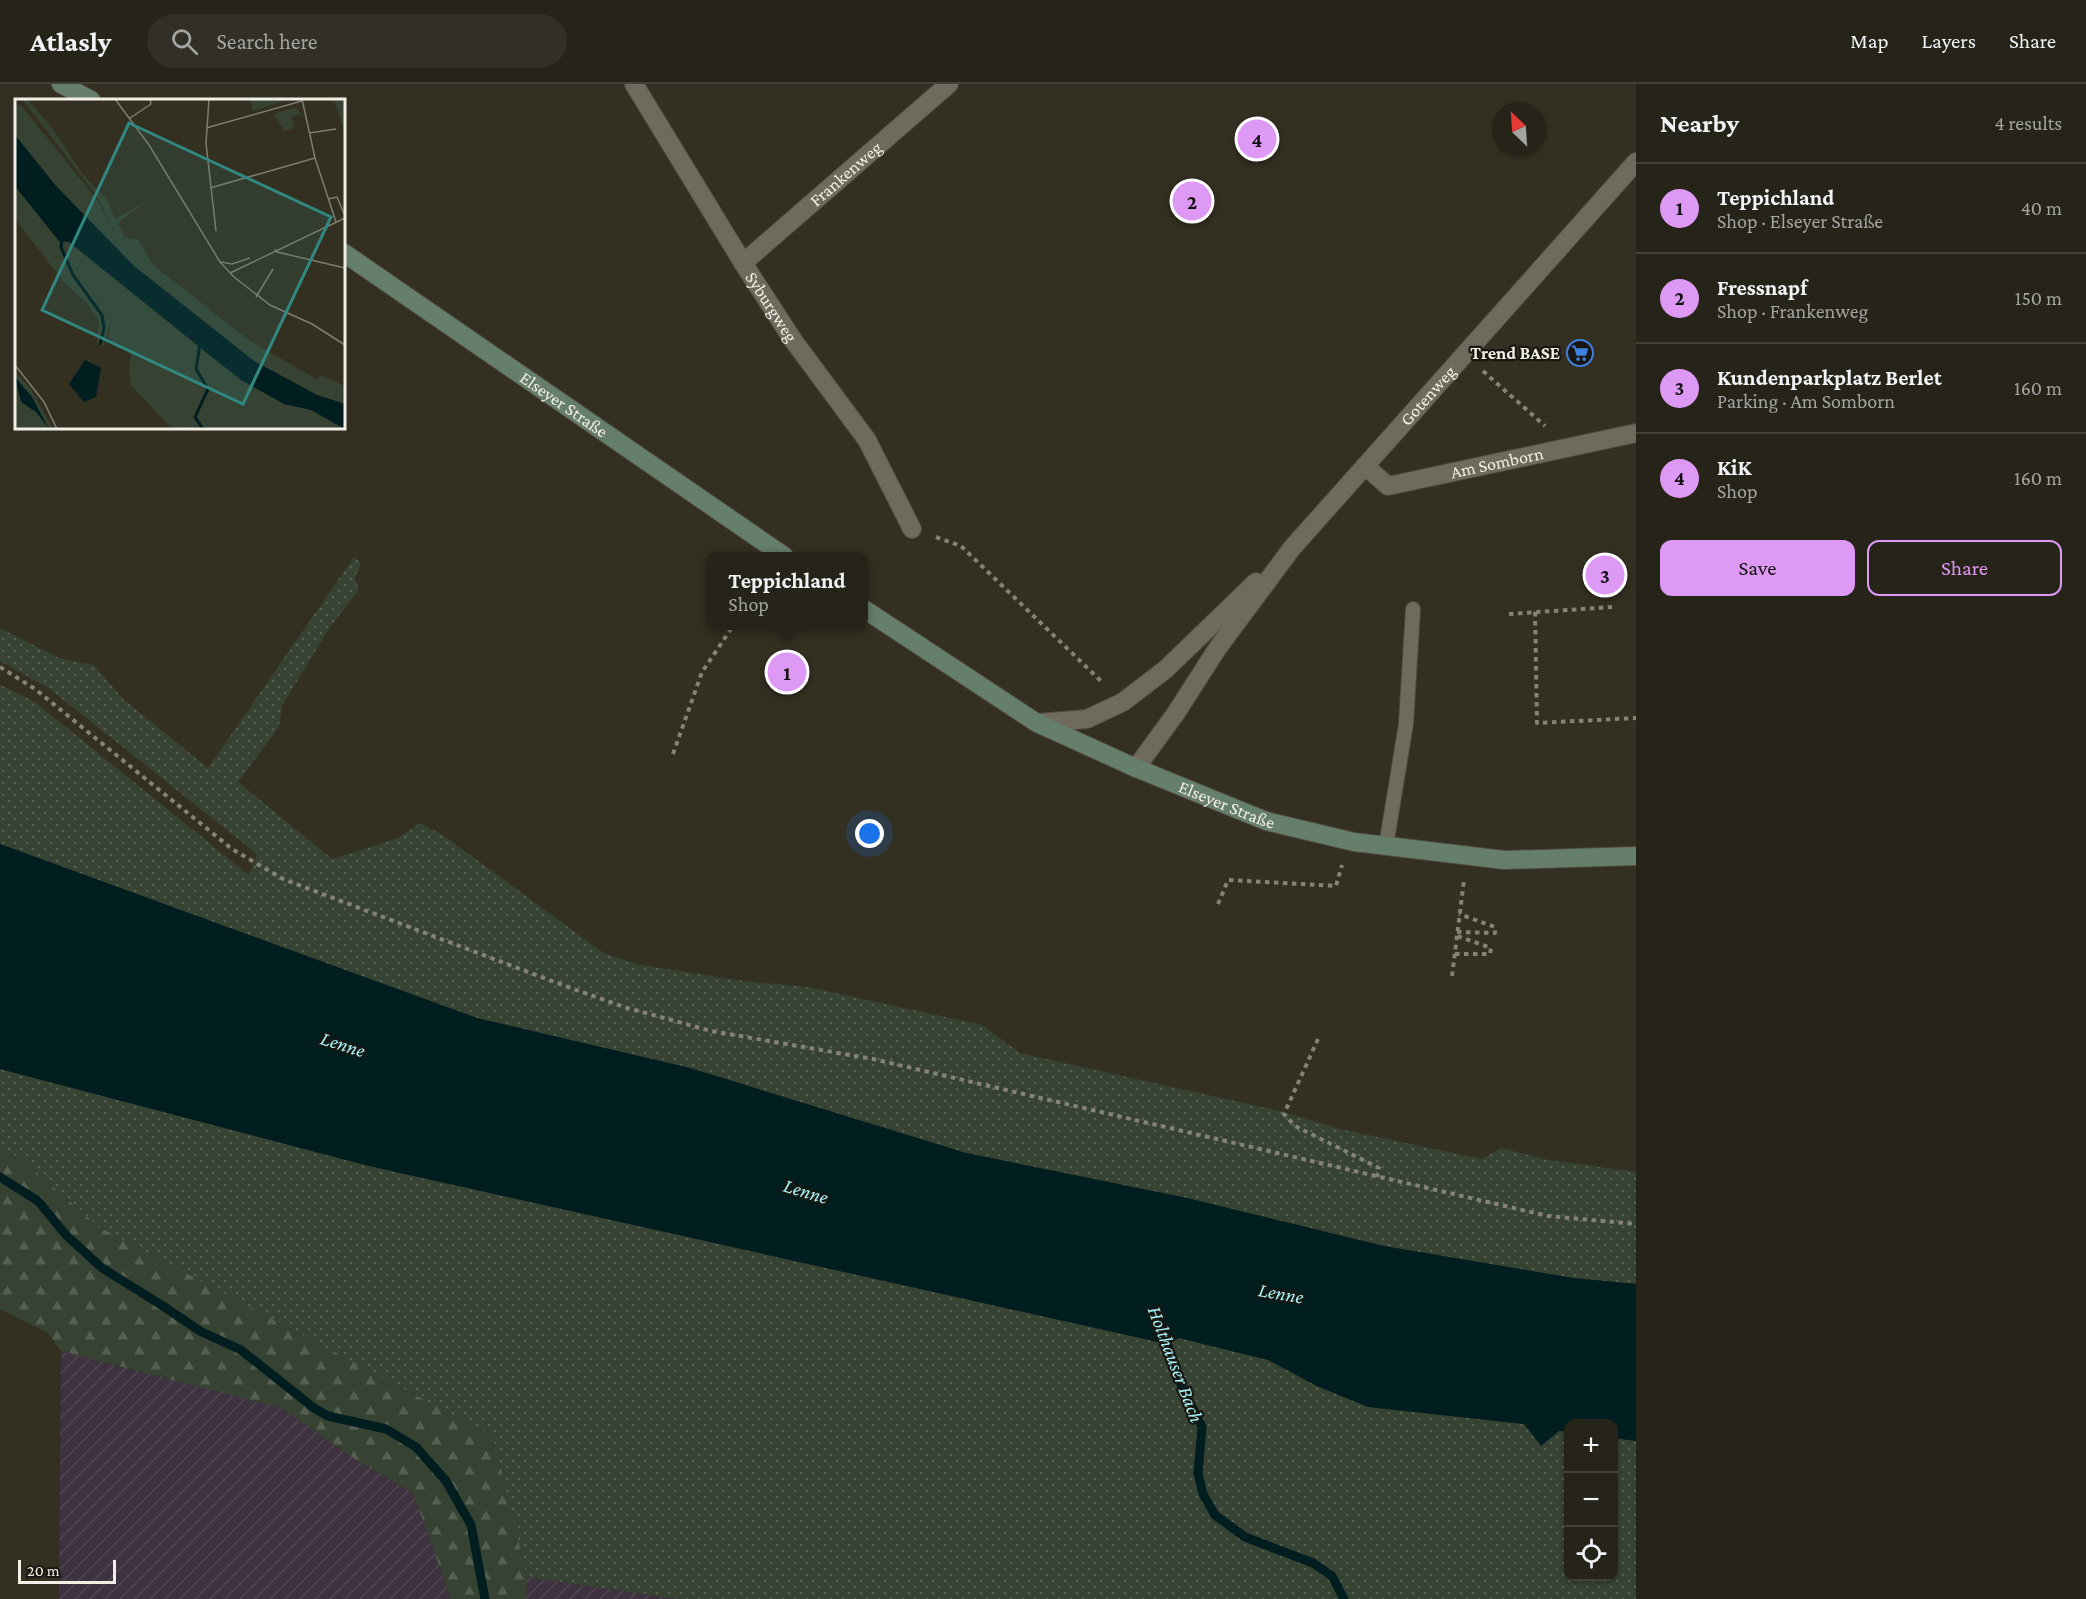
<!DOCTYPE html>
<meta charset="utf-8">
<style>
:root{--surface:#262319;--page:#322f26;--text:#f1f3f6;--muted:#a4a4a2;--line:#424038;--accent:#dd99f3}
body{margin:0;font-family:"Crimson Pro",serif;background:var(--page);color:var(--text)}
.controls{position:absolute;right:18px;bottom:18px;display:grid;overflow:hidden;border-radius:12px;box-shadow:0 2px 4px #0004}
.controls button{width:54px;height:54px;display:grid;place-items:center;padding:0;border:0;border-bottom:2px solid var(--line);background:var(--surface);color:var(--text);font:30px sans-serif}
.compass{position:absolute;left:1492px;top:18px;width:54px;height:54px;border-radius:50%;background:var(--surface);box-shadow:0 2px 4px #0004;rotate:335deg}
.scale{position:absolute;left:18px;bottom:15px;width:98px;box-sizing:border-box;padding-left:6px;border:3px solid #f2efe7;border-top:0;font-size:16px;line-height:21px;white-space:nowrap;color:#f2efe7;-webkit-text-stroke:4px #191711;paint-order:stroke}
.you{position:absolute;left:870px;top:750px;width:21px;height:21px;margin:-15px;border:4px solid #fff;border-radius:50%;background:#1a73e8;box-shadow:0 0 0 9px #1a73e833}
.badge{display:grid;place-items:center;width:39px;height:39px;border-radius:50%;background:var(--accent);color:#111;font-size:20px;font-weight:700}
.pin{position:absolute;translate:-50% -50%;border:3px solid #fff;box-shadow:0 2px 6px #0006}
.popup{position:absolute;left:706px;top:468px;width:162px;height:78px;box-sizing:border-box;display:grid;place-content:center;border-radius:12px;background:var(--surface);filter:drop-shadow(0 2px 4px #0005);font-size:20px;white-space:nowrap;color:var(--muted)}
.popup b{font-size:22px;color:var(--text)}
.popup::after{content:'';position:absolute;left:50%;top:100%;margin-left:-12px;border:12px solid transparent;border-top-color:var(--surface)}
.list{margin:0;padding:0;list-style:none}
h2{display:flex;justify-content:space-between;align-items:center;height:78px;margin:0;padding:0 24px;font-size:26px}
h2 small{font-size:20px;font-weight:400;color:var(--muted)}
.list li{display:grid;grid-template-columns:39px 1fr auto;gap:18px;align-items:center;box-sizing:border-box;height:90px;padding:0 24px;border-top:2px solid var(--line)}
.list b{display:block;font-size:22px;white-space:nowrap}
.list p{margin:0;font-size:20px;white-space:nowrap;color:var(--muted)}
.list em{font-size:20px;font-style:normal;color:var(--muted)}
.actions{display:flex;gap:12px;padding:18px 24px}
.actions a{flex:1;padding:14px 0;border:2px solid var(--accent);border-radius:12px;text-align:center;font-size:21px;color:var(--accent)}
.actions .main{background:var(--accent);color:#111}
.icon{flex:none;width:33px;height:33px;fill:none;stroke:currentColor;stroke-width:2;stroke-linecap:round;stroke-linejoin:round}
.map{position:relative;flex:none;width:1636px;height:1515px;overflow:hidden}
header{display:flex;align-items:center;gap:36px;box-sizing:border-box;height:84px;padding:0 30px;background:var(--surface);border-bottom:2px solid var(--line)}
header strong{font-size:28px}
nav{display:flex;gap:33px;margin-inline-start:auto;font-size:21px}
.search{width:420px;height:54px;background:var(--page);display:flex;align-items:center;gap:15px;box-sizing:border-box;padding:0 21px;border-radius:33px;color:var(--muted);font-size:22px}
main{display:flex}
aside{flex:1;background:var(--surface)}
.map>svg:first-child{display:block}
.industrial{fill:url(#industrial-furrows)}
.grass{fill:url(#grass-dots)}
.forest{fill:url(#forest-firs)}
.water{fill:#001e20}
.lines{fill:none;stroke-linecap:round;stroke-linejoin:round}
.stream{stroke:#001e20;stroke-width:9}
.service-casing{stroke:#4f4b3f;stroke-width:16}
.minor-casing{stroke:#4f4b3f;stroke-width:20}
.secondary-casing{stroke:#4f4b3f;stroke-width:20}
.path{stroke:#868277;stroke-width:4;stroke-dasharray:4.5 4.5;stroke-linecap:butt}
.service{stroke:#6f6b5c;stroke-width:14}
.minor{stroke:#6f6b5c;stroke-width:18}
.secondary{stroke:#667e6c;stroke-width:18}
.labels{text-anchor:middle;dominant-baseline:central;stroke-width:4.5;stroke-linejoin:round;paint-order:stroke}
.street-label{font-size:18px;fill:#f2efe7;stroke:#191711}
.poi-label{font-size:18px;font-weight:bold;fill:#f2efe7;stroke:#191711;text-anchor:end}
.water-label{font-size:20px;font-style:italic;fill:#a7f3f9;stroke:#191711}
.inset-river{fill:none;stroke:#001e20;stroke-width:3}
.inset-road{fill:none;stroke:#7f7c70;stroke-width:1.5}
.view{fill:#318880;fill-opacity:0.15;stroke:#318880;stroke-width:3}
.inset-edge{fill:none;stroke:#f2efe7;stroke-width:3}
</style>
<header>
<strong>Atlasly</strong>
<div class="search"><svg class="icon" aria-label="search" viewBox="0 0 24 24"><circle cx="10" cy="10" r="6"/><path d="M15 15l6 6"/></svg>Search here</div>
<nav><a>Map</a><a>Layers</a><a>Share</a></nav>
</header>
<main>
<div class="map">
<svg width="1636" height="1515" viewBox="0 0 1636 1515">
<defs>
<pattern id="industrial-furrows" width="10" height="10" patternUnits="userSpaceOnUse" patternTransform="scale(1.5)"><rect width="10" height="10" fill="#3e3240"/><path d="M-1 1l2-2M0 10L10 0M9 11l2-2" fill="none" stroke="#514652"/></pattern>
<pattern id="grass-dots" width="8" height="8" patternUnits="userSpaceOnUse" patternTransform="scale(1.5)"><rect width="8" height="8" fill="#364333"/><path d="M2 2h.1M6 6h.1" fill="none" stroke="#545e51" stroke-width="1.8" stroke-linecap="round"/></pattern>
<pattern id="forest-firs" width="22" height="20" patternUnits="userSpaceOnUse" patternTransform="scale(1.5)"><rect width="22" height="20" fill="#364333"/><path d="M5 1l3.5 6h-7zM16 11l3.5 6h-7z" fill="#545e51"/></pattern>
</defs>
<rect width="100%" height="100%" fill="#332f21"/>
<!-- industrial -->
<g class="industrial">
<polygon points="61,1267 281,1324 355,1375 413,1409 451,1515 59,1515"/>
<polygon points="527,1493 678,1515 526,1515"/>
</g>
<!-- grass -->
<g class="grass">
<polygon points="354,473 361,479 355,494 359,506 330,543 282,622 279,643 238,698 332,775 398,754 420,739 443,751 605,870 641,881 744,897 808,903 982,941 1020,969 1280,1027 1340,1045 1482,1075 1501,1064 1549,1076 1636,1088 1636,1200 1573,1194 1384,1162 1187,1114 966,1069 690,984 477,934 0,760 0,601 35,618 249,791 257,770 50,605 0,577 0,544 61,575 94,581 123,615 208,684"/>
<polygon points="0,985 369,1082 1167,1260 1179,1254 1268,1276 1317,1302 1368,1323 1524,1340 1568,1348 1568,1492 1614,1492 1614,1354 1636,1357 1636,1515 678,1515 527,1493 492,1352 99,1143 33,1085 0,1061"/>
</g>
<!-- forest -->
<polygon class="forest" points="0,1061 33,1085 99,1143 493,1352 527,1493 526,1515 451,1515 413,1409 355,1375 281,1324 61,1267 48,1249 0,1225"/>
<!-- water -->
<polygon class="water" points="0,760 477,934 690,984 966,1069 1187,1114 1384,1162 1573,1194 1636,1200 1636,1357 1614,1354 1614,1340 1568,1340 1568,1348 1559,1347 1541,1362 1524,1340 1368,1323 1317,1302 1268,1276 1179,1254 1167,1260 369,1082 0,985"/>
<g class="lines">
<!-- stream -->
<g class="stream">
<polyline points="0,1093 38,1117 66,1151 102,1184 163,1222 200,1247 241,1266 314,1324 328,1332 386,1345 416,1363 446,1397 471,1441 485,1515"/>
<polyline points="1164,1250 1182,1303 1202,1343 1198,1389 1203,1410 1215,1431 1245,1453 1313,1479 1332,1492 1344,1515"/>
</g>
<defs>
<polyline id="service" points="1386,762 1406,640 1413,525"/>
<g id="minor">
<path id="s1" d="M 634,0 L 743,179 L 793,256 L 867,356 L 912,445"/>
<path id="s2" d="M 743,179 L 949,0"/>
<path id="s3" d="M 1365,382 L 1388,402 L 1636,349"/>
<polyline points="1037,639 1087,635 1123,618 1166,585 1256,498"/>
<path id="s4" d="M 1136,684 L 1176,629 L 1217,565 L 1292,464 L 1636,78"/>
</g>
<g id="secondary">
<polyline points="61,0 91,16"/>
<path id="s5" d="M 344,169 L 784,472"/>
<path id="s6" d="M 864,525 L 1037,639 L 1136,684 L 1266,737 L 1354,758 L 1504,776 L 1636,772"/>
</g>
</defs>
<!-- service casing -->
<use href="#service" class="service-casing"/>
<!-- minor casing -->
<use href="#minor" class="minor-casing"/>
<!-- secondary casing -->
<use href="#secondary" class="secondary-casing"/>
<!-- path -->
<g class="path">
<polyline points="1483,287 1545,342"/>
<polyline points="936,453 961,462 1103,599"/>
<polyline points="1535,528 1537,639 1636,634"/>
<polyline points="1509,530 1612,523"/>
<polyline points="0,583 35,605 232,765 283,795 557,899 624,923 711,947 873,975 1548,1132 1636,1140"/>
<polyline points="673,670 702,588 733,542"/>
<polyline points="1218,820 1228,796 1336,802 1342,781"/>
<polyline points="1457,848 1495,849 1495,843 1459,830"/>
<polyline points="1455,870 1490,870 1491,864 1457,852"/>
<polyline points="1452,892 1464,796"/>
<polyline points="1318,955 1284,1030 1295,1042 1379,1084 1377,1093"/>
</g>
<!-- service -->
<use href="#service" class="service"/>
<!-- minor -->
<use href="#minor" class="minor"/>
<!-- secondary -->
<use href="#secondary" class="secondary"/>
</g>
<!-- icons -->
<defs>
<symbol id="supermarket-ring" viewBox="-11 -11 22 22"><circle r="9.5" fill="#191711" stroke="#3f7fe0" stroke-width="1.5"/><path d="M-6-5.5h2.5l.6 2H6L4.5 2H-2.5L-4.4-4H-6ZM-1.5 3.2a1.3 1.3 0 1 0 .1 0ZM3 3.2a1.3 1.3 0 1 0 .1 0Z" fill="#3f7fe0"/></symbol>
</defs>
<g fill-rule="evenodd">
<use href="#supermarket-ring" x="1565" y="254" width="30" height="30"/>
</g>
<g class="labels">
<!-- street labels -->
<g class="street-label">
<text stroke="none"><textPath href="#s2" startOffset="136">Frankenweg</textPath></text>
<text stroke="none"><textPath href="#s1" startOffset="262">Syburgweg</textPath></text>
<text stroke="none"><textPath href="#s4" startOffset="474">Gotenweg</textPath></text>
<text stroke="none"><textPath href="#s5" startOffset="267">Elseyer Straße</textPath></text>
<text stroke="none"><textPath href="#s3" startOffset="142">Am Somborn</textPath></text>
<text stroke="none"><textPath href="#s6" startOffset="414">Elseyer Straße</textPath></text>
</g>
<!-- poi labels -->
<g class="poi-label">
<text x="1560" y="269">Trend BASE</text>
</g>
<!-- water labels -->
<g class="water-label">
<text transform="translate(343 960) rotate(18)">Lenne</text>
<text transform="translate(806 1107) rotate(17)">Lenne</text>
<text transform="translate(1281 1209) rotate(10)">Lenne</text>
<text transform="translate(1176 1280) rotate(69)">Holthauser Bach</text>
</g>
</g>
<!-- overview -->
<g transform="translate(15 15)">
<rect width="330" height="330" fill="#332f21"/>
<path d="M 7,0 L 12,0 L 38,30 L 66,73 L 92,101 L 100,120 L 130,103 L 103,124 L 110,139 L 123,140 L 138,166 L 235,242 L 298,278 L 302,280 L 305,276 L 330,287 L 330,305 L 302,296 L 239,262 L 119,167 L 41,87 L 0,36 L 0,8 L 5,5 L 83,102 L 101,134 L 82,97 ZM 280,8 L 286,15 L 277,18 L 279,29 L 269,32 L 259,15 ZM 0,87 L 44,142 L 54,143 L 206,266 L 269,305 L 296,311 L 330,330 L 174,330 L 114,273 L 116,254 L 93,239 L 97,219 L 60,171 L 49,148 L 32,161 L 0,120 Z" fill="#364333"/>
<path d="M 48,147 L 60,171 L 97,219 L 88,248 L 82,244 L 84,222 L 72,204 L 49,184 L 32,161 ZM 0,273 L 16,290 L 38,330 L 0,330 ZM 114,273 L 137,293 L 174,330 L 157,330 L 116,286 Z" fill="#364333"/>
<path d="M 319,0 L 330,0 L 330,37 L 326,23 Z" fill="#364333"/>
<path d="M 236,0 L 277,0 L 237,12 ZM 0,279 L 33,330 L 0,330 Z" fill="#364333"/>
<path d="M 0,36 L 41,87 L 119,167 L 239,262 L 302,296 L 330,305 L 330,330 L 296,311 L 269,305 L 226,281 L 54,143 L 44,142 L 0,87 ZM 70,261 L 86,269 L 81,298 L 69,303 L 54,285 ZM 0,278 L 17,298 L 34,330 L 21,313 L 6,303 Z" fill="#001e20"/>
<path class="inset-river" d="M 47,141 L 46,148 L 58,176 L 87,216 L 89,229 L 85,246M 185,245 L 181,270 L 193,290 L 180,318 L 188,330"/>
<path class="inset-road" d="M 100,0 L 134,46 L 205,163 L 219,178 L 255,206 L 297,225 L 330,246M 194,0 L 191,44 L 201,132M 287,0 L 300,59 L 321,123M 115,19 L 136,5 L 135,0M 191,29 L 287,2M 294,34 L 321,30M 195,89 L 300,59M 313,100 L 322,98 L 330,117M 260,150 L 262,153 L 330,169M 206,163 L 217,165 L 235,159M 215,174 L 330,119M 241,198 L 258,170M 0,266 L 29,303 L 42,330"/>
<path class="view" d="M 114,24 L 316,118 L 228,305 L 27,211 Z"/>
<rect width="330" height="330" class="inset-edge"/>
</g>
</svg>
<div class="controls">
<button>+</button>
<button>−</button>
<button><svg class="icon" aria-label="locate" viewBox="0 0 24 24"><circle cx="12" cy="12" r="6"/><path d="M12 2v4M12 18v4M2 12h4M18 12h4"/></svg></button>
</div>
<svg class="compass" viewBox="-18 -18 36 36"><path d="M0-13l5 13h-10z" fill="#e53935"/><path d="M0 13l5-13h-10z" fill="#a4a4a2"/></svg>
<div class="scale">20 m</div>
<div class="you"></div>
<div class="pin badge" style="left:787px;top:588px">1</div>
<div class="popup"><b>Teppichland</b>Shop</div>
<div class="pin badge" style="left:1192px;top:117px">2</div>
<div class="pin badge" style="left:1605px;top:491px">3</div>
<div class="pin badge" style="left:1257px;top:55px">4</div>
</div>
<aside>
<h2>Nearby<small>4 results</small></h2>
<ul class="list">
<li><span class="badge">1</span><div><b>Teppichland</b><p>Shop · Elseyer Straße</p></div><em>40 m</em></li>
<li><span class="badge">2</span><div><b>Fressnapf</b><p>Shop · Frankenweg</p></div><em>150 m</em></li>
<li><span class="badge">3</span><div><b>Kundenparkplatz Berlet</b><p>Parking · Am Somborn</p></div><em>160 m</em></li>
<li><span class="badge">4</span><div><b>KiK</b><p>Shop</p></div><em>160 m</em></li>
</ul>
<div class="actions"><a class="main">Save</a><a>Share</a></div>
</aside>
</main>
